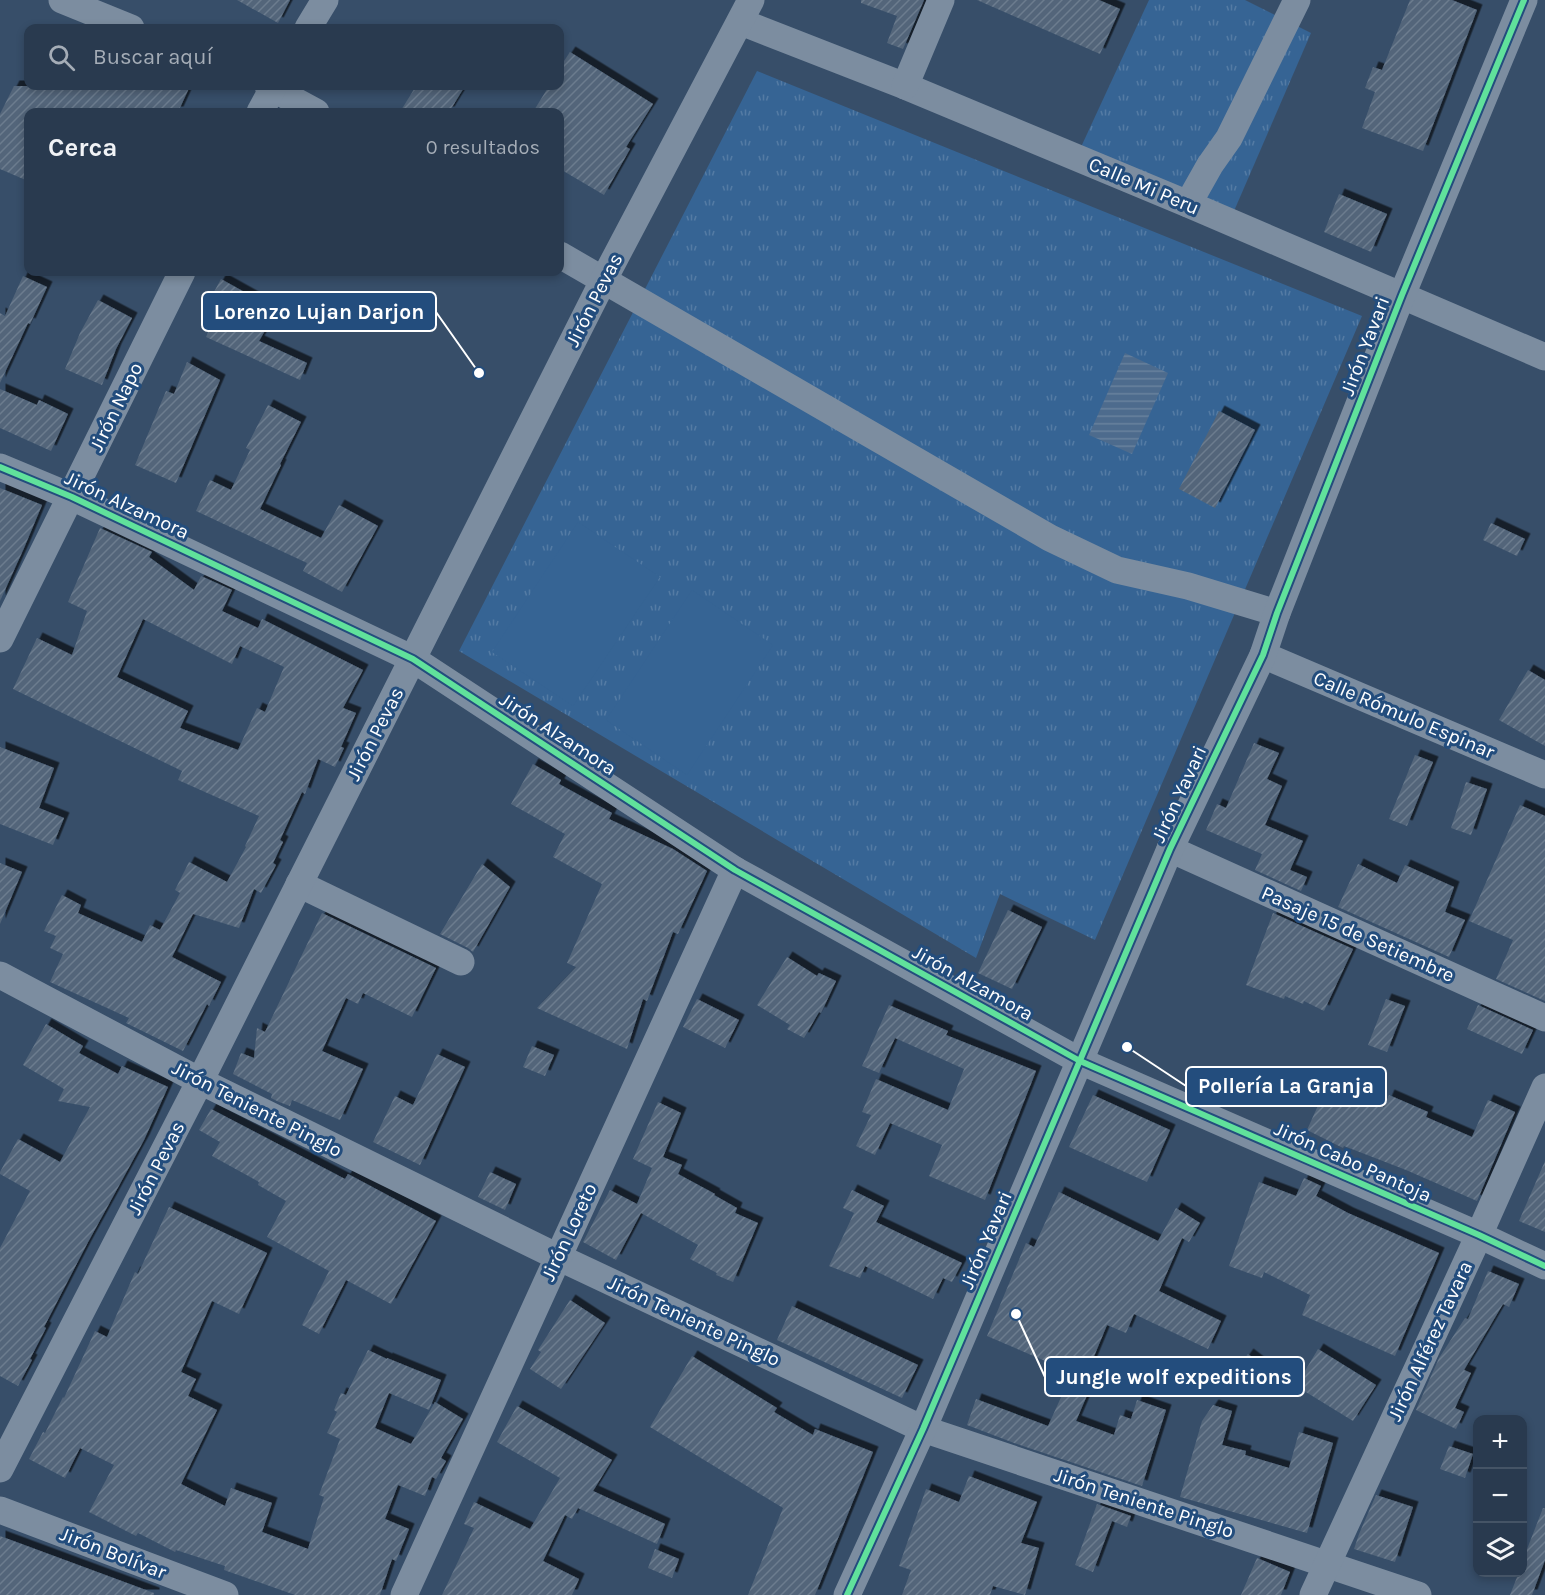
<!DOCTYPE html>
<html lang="es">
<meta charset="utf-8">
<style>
:root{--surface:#293a4f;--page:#314156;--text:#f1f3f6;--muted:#a5adb7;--line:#455466}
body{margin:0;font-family:Karla,sans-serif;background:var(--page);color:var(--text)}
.controls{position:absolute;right:18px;bottom:18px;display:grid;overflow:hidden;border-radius:12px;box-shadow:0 3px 9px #0003}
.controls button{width:54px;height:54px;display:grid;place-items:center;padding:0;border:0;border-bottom:2px solid var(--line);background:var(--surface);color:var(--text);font:30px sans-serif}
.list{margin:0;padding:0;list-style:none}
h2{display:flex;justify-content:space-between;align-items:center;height:78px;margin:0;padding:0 24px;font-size:26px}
h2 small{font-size:20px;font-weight:400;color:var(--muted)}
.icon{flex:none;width:33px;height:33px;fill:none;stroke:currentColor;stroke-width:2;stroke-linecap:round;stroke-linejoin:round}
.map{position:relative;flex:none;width:1545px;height:1595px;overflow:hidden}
.search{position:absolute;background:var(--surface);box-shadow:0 3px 9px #0003;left:24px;top:24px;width:540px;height:66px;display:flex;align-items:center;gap:15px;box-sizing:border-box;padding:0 21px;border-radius:12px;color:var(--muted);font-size:22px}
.panel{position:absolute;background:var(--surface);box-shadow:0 3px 9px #0003;left:24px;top:108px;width:540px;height:168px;border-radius:12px}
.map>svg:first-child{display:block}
.park{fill:url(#park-tufts)}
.pitch{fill:#366494}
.water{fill:url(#water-rules)}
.building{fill:url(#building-hatch);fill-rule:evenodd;filter:url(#shadow)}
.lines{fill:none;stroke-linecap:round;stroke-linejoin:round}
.minor{stroke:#7c8da0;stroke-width:27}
.cycleway-casing{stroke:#234d7d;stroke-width:10}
.cycleway{stroke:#60e19b;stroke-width:6}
.labels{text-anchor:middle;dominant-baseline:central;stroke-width:6;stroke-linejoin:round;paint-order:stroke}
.street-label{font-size:20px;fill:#fff;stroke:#234d7d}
.leader{fill:none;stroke:#fff;stroke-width:2}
.callout-dot{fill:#fff;stroke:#234d7d;stroke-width:2}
.callout{fill:#234d7d;stroke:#fff;stroke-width:2}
.callout-label{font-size:21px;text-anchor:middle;font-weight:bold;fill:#fff}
</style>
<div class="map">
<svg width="1545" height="1595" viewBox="0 0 1545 1595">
<defs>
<pattern id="park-tufts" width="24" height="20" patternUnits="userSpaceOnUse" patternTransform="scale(1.5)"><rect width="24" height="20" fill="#366494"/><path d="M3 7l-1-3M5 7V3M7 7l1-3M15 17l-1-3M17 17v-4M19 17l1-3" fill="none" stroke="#547ba4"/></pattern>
<pattern id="water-rules" width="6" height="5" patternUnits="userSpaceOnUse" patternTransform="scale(1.5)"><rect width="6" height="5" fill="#4d6b8d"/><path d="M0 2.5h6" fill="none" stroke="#68819e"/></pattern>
<pattern id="building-hatch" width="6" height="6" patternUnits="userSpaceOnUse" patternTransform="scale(1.5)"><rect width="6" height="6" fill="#52657a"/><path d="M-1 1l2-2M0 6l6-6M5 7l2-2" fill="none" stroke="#6c7c8e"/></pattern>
<filter id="shadow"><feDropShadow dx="5.5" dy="-5.5" stdDeviation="0" flood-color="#0009"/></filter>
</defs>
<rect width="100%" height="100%" fill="#374e69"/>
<!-- park -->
<g class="park">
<polygon points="1149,0 1245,0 1311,33 1234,211 1081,147"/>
<polygon points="757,71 1362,316 1095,940 1000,894 976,958 459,651"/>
</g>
<!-- pitch -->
<g class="pitch">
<polygon points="578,522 660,577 573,706 492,652"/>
<polygon points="692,590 773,645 687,775 606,720"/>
</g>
<!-- water -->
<polygon class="water" points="1125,353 1168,373 1132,454 1089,435"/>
<!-- building -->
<g class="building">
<polygon points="237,0 290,0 278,23"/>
<polygon points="861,0 924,0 903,49 887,43 897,16 861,3"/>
<polygon points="977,0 1099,0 1120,9 1100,54"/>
<polygon points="1410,0 1452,0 1477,10 1423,151 1362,128 1375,92 1365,88 1373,67 1382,70"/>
<polygon points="570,52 653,104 626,147 630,149 604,195 560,169 560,112 533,112 549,86 560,86 560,67"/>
<polygon points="14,86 190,86 178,112 28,112 28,181 0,169 0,114"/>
<polygon points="416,86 465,86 449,112 400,112"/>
<polygon points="1339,194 1387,214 1371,252 1324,232"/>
<polygon points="23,276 47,287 30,324 28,323 0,383 0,313 5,316"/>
<polygon points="221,279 277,310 259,341 307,363 300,380 206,337 213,321 202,314"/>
<polygon points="98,300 132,318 116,349 102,385 65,369 80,333"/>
<polygon points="187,362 220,380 176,483 135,465 166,391 174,394"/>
<polygon points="0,389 37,405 39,400 68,414 51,451 0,428"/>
<polygon points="268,405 301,422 280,464 281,465 260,509 321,538 339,505 378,526 342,592 303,571 307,563 196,511 210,480 231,490 250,450 246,448"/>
<polygon points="1219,411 1255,430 1215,508 1179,489"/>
<polygon points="0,488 42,505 24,548 0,601"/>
<polygon points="1491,523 1525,539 1517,556 1483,540"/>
<path d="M 100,528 L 152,552 L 149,557 L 194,590 L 201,576 L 232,590 L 222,611 L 258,628 L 262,619 L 363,670 L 343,708 L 356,713 L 341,747 L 344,748 L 335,767 L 318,759 L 305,794 L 302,792 L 280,840 L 283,842 L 273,863 L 276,865 L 261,893 L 254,889 L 239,928 L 193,914 L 172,957 L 221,982 L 209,1006 L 207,1004 L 183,1051 L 126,1023 L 129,1018 L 50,982 L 63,954 L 50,948 L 56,936 L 44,931 L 62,895 L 81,905 L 78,913 L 142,942 L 150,925 L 160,930 L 180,893 L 175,890 L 189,862 L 227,882 L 246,847 L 245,846 L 259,816 L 178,780 L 182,771 L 13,689 L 37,638 L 72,655 L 87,611 L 68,602 ZM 143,619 L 232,664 L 240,646 L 284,667 L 265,712 L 257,708 L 238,750 L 180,728 L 188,711 L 117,677 Z"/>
<polygon points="1528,670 1545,680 1545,746 1499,720"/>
<polygon points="1254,743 1279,753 1267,779 1282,786 1265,825 1303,841 1290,870 1307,877 1301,891 1255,870 1262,854 1206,830 1217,804 1226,808"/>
<polygon points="0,747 54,768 39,808 64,818 53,845 0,824"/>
<polygon points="1415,755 1433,762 1407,826 1389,819"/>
<polygon points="533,764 561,780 559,784 612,813 609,819 673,849 707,871 678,934 673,932 647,1001 643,999 627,1049 537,1008 576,967 567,963 602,884 553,857 565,834 511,804"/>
<polygon points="1466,782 1487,789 1471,835 1451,828"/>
<polygon points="1520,805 1545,816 1545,1001 1496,979 1513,940 1469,921"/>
<polygon points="0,863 22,872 0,924"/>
<polygon points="482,864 510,887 473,952 468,948 440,934"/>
<polygon points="1358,864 1397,883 1405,865 1454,887 1445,912 1465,920 1449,957 1338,907"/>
<polygon points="1008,910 1042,927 1012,989 978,973"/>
<polygon points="322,913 436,968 412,1017 363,993 358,1004 346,998 322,1051 363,1069 340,1120 292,1100 290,1106 279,1102 271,1098 272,1094 233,1074 241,1053 254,1058 257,1028 265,1032"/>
<polygon points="1273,913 1353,949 1324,1011 1304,1001 1303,1004 1285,996 1284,999 1246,985"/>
<polygon points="787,957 817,976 819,973 836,981 821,1013 819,1012 804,1038 787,1029 790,1025 757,1005"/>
<polygon points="697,999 739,1020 725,1048 683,1027"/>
<polygon points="1386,999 1405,1006 1387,1052 1368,1045"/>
<polygon points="889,1005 948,1031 946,1035 1036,1071 985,1200 929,1176 942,1145 890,1123 875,1155 856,1146 871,1115 862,1112 876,1079 948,1110 964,1069 895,1038 879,1073 862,1066"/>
<polygon points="1478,1005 1533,1030 1522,1054 1467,1029"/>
<polygon points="46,1024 83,1046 79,1053 118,1074 122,1066 168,1087 144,1140 87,1244 44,1327 46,1328 30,1359 32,1360 18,1386 0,1376 0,1248 30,1191 0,1174 0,1172 18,1139 60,1162 90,1107 58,1101 64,1089 23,1065"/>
<polygon points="532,1046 554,1055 545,1076 523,1067"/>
<polygon points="437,1054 465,1067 420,1165 373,1142 395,1096 413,1105"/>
<polygon points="1329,1081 1384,1107 1389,1095 1428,1112 1426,1117 1472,1137 1488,1100 1515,1112 1477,1201 1406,1170 1344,1146 1343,1148 1307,1130"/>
<polygon points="1093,1095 1170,1130 1147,1182 1069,1147"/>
<polygon points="658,1102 681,1113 663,1157 682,1165 678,1174 715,1194 714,1195 737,1208 735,1213 758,1223 733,1282 716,1275 717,1273 690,1259 698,1245 641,1213 616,1260 583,1242 610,1190 637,1204 652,1168 633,1159"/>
<polygon points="211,1109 345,1179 348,1174 436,1221 391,1304 346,1280 319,1334 302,1325 329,1271 267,1237 286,1201 258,1185 259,1182 212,1156 220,1142 199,1130"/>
<polygon points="1545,1161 1545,1232 1519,1221"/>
<polygon points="490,1172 516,1184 505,1210 478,1197"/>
<polygon points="1304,1178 1321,1186 1316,1196 1348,1213 1439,1253 1395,1356 1302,1315 1310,1295 1264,1272 1262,1278 1229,1266 1259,1182 1296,1196"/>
<polygon points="852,1190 884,1206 876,1222 962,1263 952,1282 943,1278 933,1299 865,1266 860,1278 829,1266 854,1213 843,1208"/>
<polygon points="1059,1192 1158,1241 1176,1208 1200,1223 1189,1242 1182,1238 1159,1291 1221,1321 1208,1349 1134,1314 1126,1333 1107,1325 1085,1378 987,1336 1026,1243 1034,1247"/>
<polygon points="169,1207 267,1253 239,1314 212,1301 181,1372 196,1379 188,1396 217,1410 181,1484 225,1506 231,1488 272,1503 262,1532 308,1549 324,1497 319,1495 340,1439 327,1433 337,1412 334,1410 341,1393 346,1395 368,1350 387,1359 387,1358 441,1380 429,1410 389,1393 375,1428 411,1444 435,1402 463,1419 441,1458 446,1461 436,1479 432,1477 425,1496 398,1485 385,1519 409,1529 396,1561 392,1559 380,1595 295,1595 224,1570 225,1566 176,1550 175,1552 138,1533 136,1536 89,1512 114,1465 80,1448 65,1478 29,1459 43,1432 45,1433 63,1397 64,1398 95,1331 107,1337 135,1272 138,1274"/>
<polygon points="1488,1271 1519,1284 1509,1307 1503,1304 1464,1370 1471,1373 1455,1408 1464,1412 1456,1429 1416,1410 1439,1358 1465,1318 1468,1319"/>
<polygon points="570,1300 605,1323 561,1389 530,1369 541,1352 538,1350"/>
<polygon points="792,1306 918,1365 902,1398 777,1340"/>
<polygon points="1318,1349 1376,1385 1353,1421 1296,1386"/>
<polygon points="1248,1354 1269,1370 1258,1386 1236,1371"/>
<polygon points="692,1356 777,1408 774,1412 813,1435 815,1429 873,1452 815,1595 748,1595 783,1508 650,1427"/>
<polygon points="1067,1384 1088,1393 1076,1421 1114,1435 1120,1415 1131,1419 1137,1400 1166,1410 1142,1486 1014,1443 967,1425 976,1399 1048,1426"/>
<polygon points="1213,1405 1232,1411 1222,1445 1246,1451 1245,1455 1289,1468 1299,1432 1333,1443 1307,1533 1180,1497 1202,1421"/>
<polygon points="517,1406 612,1460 593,1491 665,1524 657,1544 578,1508 572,1519 565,1515 543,1561 579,1579 572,1595 442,1595 474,1528 464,1524 474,1502 530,1529 560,1478 497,1442"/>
<polygon points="1449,1446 1473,1454 1465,1478 1440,1469"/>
<polygon points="969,1476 1037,1502 1021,1543 1039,1548 1025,1595 993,1586 990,1595 902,1595 911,1570 899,1566 926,1489 959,1502"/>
<polygon points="1376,1495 1413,1507 1395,1562 1354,1549 1359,1534"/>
<polygon points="1097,1504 1131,1516 1127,1527 1112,1521 1093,1572 1075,1565"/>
<polygon points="1543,1508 1545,1508 1545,1560 1532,1595 1510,1595 1519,1572 1522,1572 1522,1562"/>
<polygon points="0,1536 154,1593 154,1595 0,1595"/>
<polygon points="655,1549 679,1559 672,1578 648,1568"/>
<polygon points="1257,1558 1290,1572 1281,1595 1241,1595"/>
</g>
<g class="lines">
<!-- minor -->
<g class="minor">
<polyline points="62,0 131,28"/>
<polyline points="741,22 905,86 1188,204 1545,357"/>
<polyline points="308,28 325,0"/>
<polyline points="268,86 316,112"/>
<polyline points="905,86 941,0"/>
<polyline points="260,112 274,86"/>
<polyline points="1188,204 1210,165 1229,138 1297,0"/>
<polyline points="560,255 1050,538 1117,570 1188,586 1277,613"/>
<polyline points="0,467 72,497 413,659 735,870 1080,1061 1479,1235 1545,1266"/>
<polyline points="0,639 182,272"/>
<polyline points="1263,655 1545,775"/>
<polyline points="1170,849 1545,1018"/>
<polyline points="299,884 461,962"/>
<polyline points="0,975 200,1081 558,1257 923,1429 1418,1595"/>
<polyline points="0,1469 200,1081 603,281 751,0"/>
<polyline points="0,1510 225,1595"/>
<polyline points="404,1595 735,870"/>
<polyline points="847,1595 923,1429 1170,849 1263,655 1277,613 1402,295 1524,0"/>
<polyline points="1313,1595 1479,1235 1545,1087"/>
</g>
<defs>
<g id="cycleway">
<polyline points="0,467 72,497 413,659 735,870 1080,1061 1479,1235 1545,1266"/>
<polyline points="847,1595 923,1429 1170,849 1263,655 1277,613 1402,295 1524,0"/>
</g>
</defs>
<!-- cycleway casing -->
<use href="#cycleway" class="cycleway-casing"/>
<!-- cycleway -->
<use href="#cycleway" class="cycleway"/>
</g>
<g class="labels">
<!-- street labels -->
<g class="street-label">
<text transform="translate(1144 186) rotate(23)">Calle Mi Peru</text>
<text transform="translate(594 300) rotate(-63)">Jirón Pevas</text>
<text transform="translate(1365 346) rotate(-69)">Jirón Yavari</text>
<text transform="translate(116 407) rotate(-64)">Jirón Napo</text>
<text transform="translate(127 505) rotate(25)">Jirón Alzamora</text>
<text transform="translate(1404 715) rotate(23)">Calle Rómulo Espinar</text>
<text transform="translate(375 734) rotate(-63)">Jirón Pevas</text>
<text transform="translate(558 734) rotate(33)">Jirón Alzamora</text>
<text transform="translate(1179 794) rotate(-65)">Jirón Yavari</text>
<text transform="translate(1358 934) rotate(24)">Pasaje 15 de Setiembre</text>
<text transform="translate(973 983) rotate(29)">Jirón Alzamora</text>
<text transform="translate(257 1109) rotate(27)">Jirón Teniente Pinglo</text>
<text transform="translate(1353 1162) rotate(24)">Jirón Cabo Pantoja</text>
<text transform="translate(156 1168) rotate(-63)">Jirón Pevas</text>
<text transform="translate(569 1232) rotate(-65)">Jirón Loreto</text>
<text transform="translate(986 1240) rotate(-67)">Jirón Yavari</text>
<text transform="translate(694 1321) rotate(25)">Jirón Teniente Pinglo</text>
<text transform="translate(1430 1341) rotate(-65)">Jirón Alférez Tavara</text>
<text transform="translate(1144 1503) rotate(18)">Jirón Teniente Pinglo</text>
<text transform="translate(113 1553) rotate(21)">Jirón Bolívar</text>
</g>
</g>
<!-- callouts -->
<path class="leader" d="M479 373L436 312M1127 1047L1186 1086M1016 1314L1045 1377"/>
<g class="callout-dot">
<circle cx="479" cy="373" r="6"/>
<circle cx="1127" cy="1047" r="6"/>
<circle cx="1016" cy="1314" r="6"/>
</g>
<g class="callout">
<rect x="202" y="292" width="234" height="39" rx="6"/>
<rect x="1186" y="1067" width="200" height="39" rx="6"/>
<rect x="1045" y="1357" width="259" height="39" rx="6"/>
</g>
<g class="callout-label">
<text x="319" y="319">Lorenzo Lujan Darjon</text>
<text x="1286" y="1093">Pollería La Granja</text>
<text x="1174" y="1384">Jungle wolf expeditions</text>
</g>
</svg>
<div class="controls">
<button>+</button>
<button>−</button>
<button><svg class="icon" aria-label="layers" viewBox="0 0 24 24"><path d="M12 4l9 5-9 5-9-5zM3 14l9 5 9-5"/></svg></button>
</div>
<div class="search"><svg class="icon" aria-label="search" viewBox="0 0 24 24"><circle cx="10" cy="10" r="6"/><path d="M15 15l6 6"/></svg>Buscar aquí</div>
<section class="panel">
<h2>Cerca<small>0 resultados</small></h2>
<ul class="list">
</ul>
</section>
</div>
